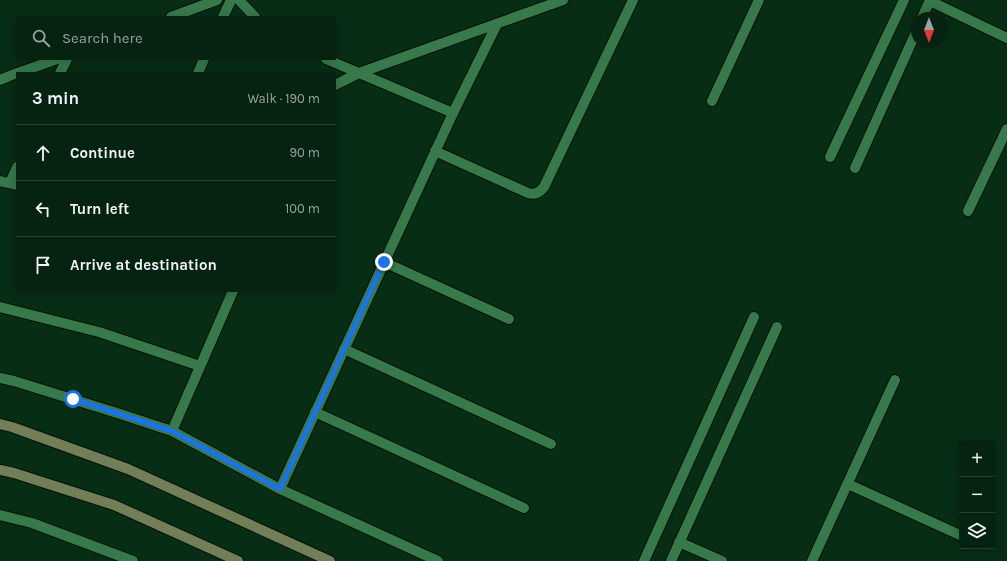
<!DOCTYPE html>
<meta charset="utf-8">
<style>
:root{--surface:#062210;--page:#0f2a19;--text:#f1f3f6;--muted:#98a49f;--line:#273f30}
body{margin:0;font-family:Karla,sans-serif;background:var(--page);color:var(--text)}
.controls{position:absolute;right:12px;bottom:12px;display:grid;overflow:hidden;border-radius:0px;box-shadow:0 2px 10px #0003}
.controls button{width:36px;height:36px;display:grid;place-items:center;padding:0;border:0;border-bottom:1px solid var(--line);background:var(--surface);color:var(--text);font:20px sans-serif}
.compass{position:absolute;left:911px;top:12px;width:36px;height:36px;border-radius:50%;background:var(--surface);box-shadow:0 2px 10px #0003;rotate:180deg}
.stop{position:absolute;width:12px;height:12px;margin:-9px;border:3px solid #1a73e8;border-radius:50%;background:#fff}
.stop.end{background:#1a73e8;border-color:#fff;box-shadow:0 1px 4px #0008}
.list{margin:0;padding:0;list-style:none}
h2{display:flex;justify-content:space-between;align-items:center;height:52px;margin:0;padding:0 16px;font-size:17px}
h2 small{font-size:13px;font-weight:400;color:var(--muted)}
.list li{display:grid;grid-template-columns:26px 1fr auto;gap:12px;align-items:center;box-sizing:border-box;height:56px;padding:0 16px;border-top:1px solid var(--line)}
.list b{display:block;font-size:15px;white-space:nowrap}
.list em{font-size:13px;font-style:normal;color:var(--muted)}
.icon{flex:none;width:22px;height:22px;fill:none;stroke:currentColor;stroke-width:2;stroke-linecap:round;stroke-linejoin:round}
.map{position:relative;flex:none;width:1007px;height:561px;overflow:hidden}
.search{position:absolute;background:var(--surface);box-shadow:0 2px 10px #0003;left:16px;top:16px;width:320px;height:44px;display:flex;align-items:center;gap:10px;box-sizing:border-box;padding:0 14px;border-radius:0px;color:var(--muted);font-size:15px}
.panel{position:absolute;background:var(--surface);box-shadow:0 2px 10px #0003;left:16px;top:72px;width:320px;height:220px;border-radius:0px}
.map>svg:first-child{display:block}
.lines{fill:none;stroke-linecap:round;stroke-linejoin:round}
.street-casing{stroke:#011305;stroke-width:12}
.secondary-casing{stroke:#011305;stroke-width:12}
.street{stroke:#37794b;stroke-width:10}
.secondary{stroke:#717e58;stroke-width:10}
.route{stroke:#1a73e8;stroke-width:5}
</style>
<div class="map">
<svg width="1007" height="561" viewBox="0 0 1007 561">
<rect width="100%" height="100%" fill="#082d15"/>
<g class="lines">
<defs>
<g id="street">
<polyline points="239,0 255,17"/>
<polyline points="930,1 1007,38"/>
<polyline points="171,17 217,0"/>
<polyline points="223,17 231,0"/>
<polyline points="922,18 930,0"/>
<polyline points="326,59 453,113"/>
<polyline points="18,73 57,59"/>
<polyline points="60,73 67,59"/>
<polyline points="198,73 204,59"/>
<polyline points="0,80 17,73"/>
<polyline points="335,85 359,73 563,0"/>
<polyline points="712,101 759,0"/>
<path d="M 435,151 L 528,193 C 535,195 539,193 544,187 L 633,0"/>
<polyline points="830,157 904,0"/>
<polyline points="855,168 917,30"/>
<polyline points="0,181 17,185"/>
<polyline points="10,183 17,167"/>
<polyline points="968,211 1007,129"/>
<polyline points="384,262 509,319"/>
<polyline points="0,307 99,332 200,366"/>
<polyline points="344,349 551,444"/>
<polyline points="0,378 14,381 117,413 172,431 280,489 438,561"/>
<polyline points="315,412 524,508"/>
<polyline points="172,431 233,291"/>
<polyline points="848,484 962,536"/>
<polyline points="280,489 453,113 497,24"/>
<polyline points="0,515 32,523 133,561"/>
<polyline points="679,542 722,561"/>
<polyline points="644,561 754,317"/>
<polyline points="671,561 777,327"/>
<polyline points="812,561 895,380"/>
</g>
<g id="secondary">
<polyline points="0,424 12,427 128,469 330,561"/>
<polyline points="0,470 14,473 114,505 238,561"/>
</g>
</defs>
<!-- street casing -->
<use href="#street" class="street-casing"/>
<!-- secondary casing -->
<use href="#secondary" class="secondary-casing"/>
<!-- street -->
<use href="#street" class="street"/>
<!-- secondary -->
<use href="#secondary" class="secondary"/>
</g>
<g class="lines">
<!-- route -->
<polyline class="route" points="73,399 172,431 280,489 384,262"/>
</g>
</svg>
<div class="controls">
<button>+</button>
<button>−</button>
<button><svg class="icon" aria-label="layers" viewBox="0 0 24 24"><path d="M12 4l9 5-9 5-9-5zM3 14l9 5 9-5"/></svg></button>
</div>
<svg class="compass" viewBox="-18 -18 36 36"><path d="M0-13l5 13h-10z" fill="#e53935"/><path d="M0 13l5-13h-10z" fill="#98a49f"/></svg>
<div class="stop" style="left:73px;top:399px"></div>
<div class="stop end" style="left:384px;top:262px"></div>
<div class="search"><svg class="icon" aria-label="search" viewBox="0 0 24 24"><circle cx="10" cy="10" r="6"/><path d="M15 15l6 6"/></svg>Search here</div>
<section class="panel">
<h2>3 min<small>Walk · 190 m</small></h2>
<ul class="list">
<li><svg class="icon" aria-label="ahead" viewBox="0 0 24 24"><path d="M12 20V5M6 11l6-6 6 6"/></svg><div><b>Continue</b></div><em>90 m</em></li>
<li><svg class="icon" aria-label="left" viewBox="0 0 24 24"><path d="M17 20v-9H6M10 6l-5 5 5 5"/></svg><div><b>Turn left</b></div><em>100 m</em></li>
<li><svg class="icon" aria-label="arrive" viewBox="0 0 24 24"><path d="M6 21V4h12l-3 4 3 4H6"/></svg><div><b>Arrive at destination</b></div></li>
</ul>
</section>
</div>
